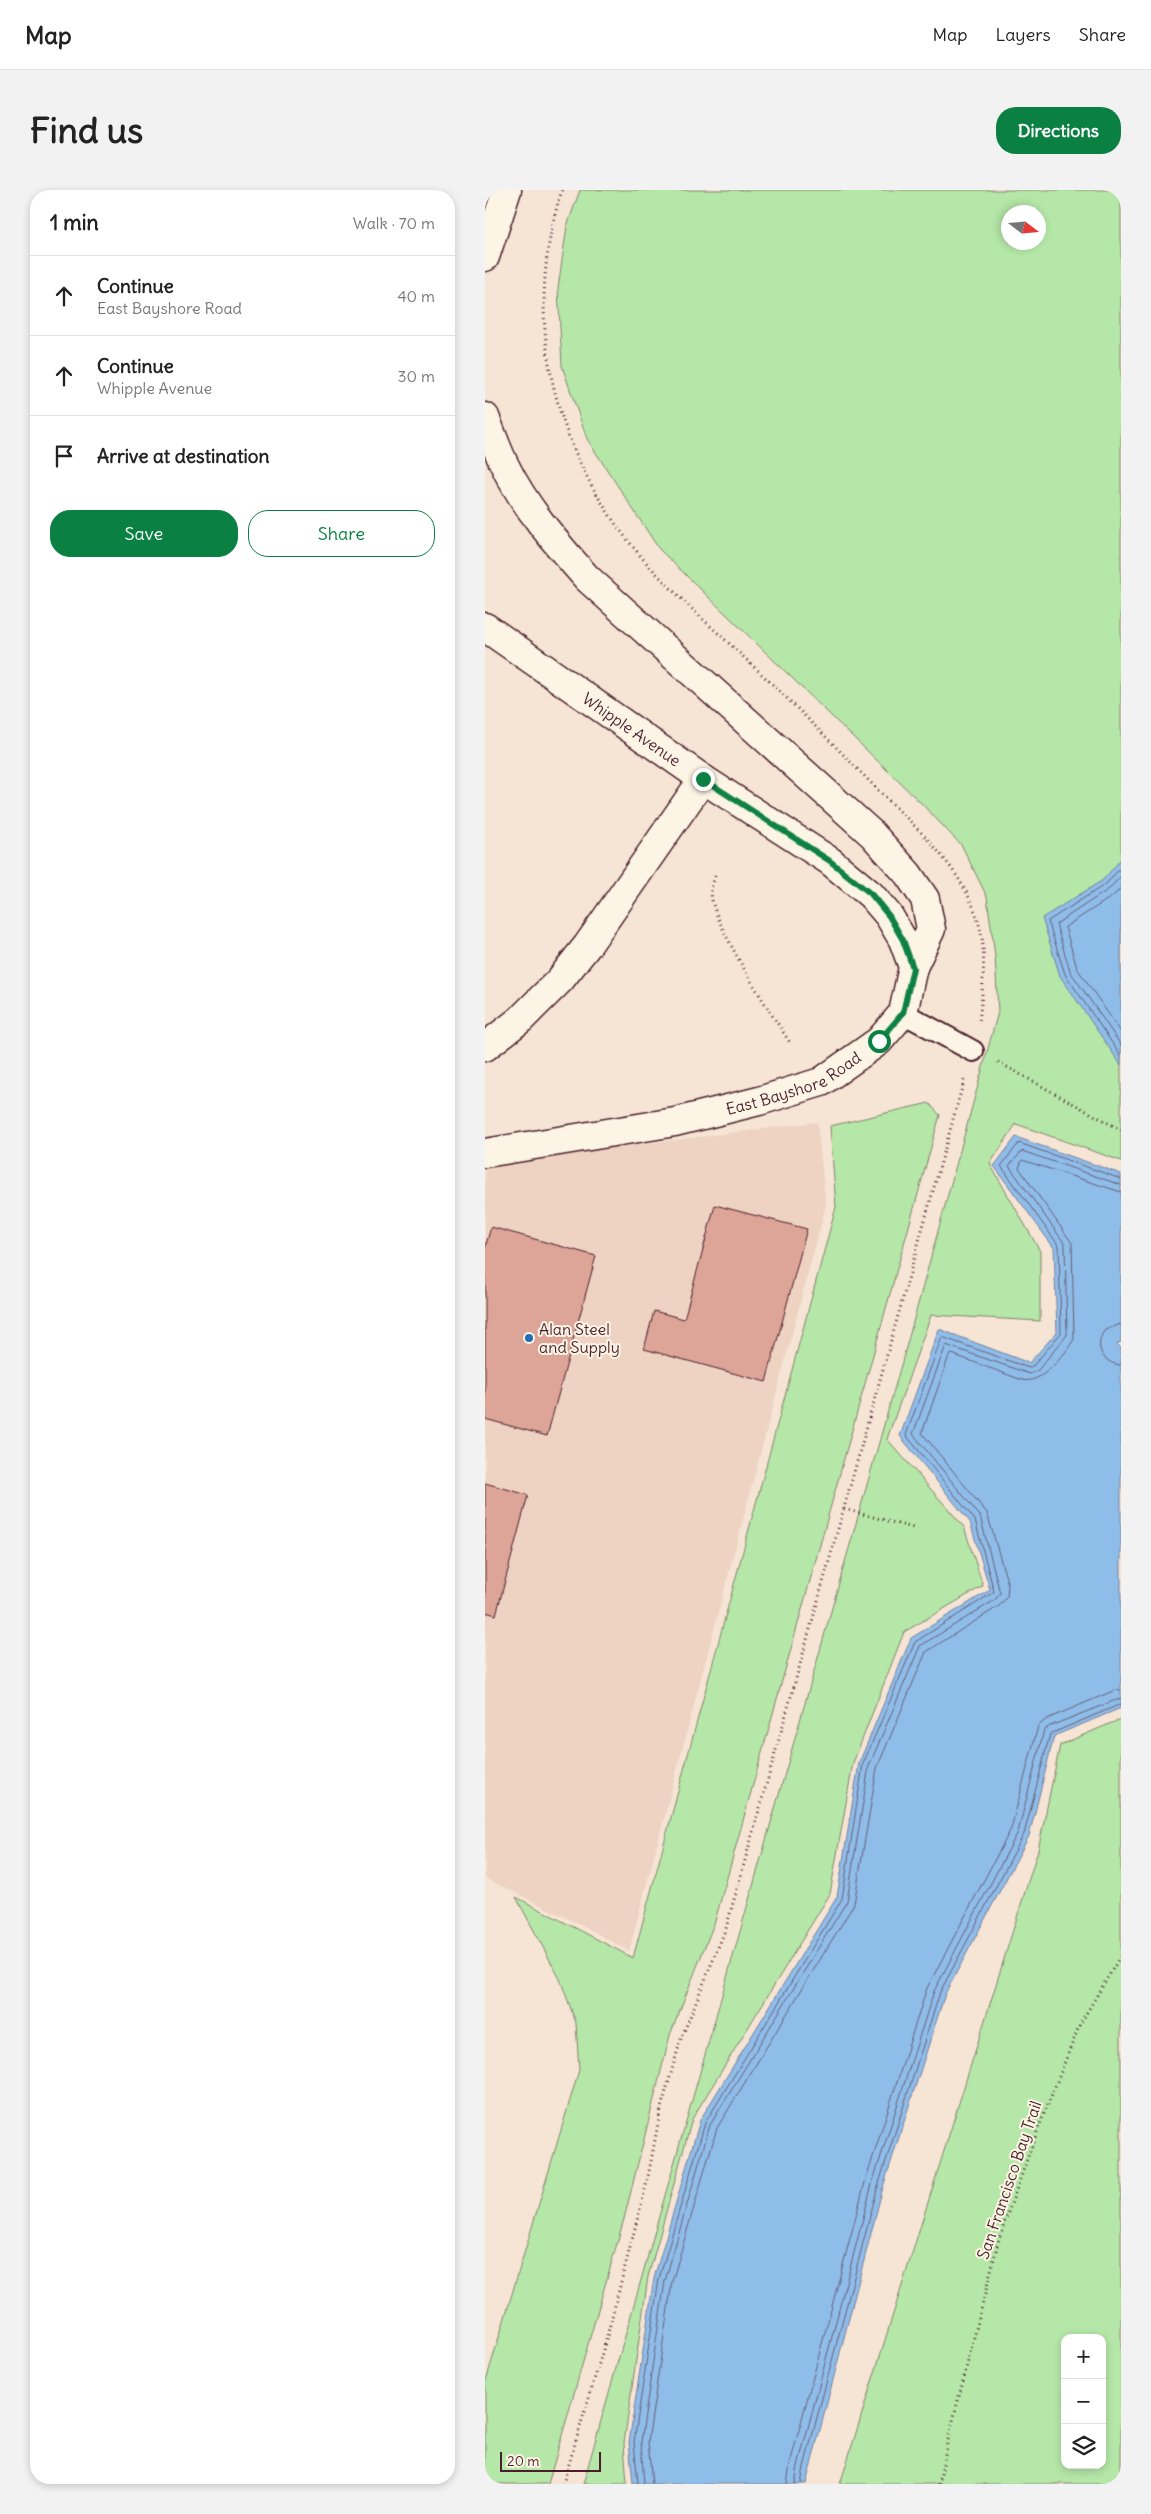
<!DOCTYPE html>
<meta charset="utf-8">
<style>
:root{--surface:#fff;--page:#f2f2f2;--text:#222;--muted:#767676;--line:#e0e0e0;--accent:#0b8043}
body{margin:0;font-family:Delius,sans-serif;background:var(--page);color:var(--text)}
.controls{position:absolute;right:15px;bottom:15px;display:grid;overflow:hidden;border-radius:10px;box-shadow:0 2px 8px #0003}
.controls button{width:45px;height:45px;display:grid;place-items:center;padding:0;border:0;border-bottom:1px solid var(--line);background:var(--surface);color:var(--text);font:25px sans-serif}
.compass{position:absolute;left:516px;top:15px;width:45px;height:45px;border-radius:50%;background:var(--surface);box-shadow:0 2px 8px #0003;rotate:106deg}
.scale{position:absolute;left:15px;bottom:12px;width:101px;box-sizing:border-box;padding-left:5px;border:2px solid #4a1f2b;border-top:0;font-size:14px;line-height:18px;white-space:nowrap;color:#4a1f2b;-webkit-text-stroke:4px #fcf5e5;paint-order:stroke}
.stop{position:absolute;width:15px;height:15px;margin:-11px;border:4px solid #0b8043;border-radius:50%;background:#fff}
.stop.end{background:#0b8043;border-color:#fff;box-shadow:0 1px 5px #0008}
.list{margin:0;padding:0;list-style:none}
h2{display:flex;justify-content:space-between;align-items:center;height:65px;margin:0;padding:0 20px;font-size:21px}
h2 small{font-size:16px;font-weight:400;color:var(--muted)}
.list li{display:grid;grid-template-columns:32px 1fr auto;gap:15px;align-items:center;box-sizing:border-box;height:80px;padding:0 20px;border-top:1px solid var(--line)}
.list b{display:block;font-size:19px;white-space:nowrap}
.list p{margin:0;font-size:16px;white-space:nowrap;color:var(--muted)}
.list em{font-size:16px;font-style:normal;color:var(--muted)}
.actions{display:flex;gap:10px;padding:15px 20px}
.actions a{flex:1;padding:11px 0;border:1px solid var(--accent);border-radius:20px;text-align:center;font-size:18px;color:var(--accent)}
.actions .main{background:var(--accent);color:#fff}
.icon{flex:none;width:28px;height:28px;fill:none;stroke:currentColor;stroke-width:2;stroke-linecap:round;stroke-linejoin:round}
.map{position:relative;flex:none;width:636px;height:2294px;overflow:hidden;border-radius:20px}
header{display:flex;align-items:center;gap:30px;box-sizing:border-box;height:70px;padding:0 25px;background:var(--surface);border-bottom:1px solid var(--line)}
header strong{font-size:24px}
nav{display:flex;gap:28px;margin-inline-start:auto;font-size:18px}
.intro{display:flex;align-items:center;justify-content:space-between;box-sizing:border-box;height:120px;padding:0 30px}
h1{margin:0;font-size:35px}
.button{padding:12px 22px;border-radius:20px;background:var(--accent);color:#fff;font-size:18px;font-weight:700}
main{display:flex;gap:30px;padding:0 30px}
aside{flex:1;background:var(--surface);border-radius:20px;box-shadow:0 2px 8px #0003}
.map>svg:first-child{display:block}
.built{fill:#eed2c2}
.green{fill:#b5e7a8;stroke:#80836a;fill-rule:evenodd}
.water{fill:#8fbde9;stroke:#737e9d}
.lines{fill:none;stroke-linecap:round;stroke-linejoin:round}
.shore{stroke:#665e77;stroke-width:1}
.building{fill:#dda597;stroke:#4a1f2b}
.lane-casing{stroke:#4a1f2b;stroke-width:24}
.street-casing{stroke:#4a1f2b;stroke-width:31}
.secondary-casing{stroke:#4a1f2b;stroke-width:31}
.highway-casing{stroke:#4a1f2b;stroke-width:31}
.path{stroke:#4a1f2b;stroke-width:3;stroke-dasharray:1 4;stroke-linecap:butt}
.lane{stroke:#fcf5e5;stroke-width:20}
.street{stroke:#fcf5e5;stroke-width:28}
.secondary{stroke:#fcf5e5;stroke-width:28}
.highway{stroke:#fcf5e5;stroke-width:28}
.route{stroke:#0b8043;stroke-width:6}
.poi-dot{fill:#1f6fb2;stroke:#fcf5e5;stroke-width:2}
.labels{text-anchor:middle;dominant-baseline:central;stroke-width:4;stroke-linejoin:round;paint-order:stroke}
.street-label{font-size:16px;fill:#4a1f2b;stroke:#fcf5e5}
.poi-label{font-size:16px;fill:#4a1f2b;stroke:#fcf5e5;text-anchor:start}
</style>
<header>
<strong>Map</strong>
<nav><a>Map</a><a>Layers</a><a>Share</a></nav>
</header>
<div class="intro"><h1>Find us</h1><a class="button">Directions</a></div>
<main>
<aside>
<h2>1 min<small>Walk · 70 m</small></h2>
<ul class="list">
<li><svg class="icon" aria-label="ahead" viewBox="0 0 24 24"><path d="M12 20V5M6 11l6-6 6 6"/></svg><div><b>Continue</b><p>East Bayshore Road</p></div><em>40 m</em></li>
<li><svg class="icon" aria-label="ahead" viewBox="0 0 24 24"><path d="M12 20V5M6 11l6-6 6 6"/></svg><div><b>Continue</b><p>Whipple Avenue</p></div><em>30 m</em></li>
<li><svg class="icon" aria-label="arrive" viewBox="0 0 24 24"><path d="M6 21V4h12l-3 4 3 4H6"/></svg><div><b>Arrive at destination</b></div></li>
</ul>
<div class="actions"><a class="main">Save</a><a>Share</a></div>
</aside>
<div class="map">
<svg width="636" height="2294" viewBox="0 0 636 2294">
<rect width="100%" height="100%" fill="#f6e5d5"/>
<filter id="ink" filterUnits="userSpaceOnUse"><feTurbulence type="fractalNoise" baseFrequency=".02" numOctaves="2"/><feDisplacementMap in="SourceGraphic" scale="10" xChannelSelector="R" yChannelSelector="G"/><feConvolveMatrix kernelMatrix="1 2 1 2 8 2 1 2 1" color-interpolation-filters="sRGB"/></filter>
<g filter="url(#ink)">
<!-- built -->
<polygon class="built" points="332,932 341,1015 144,1761 104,1739 0,1688 0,974"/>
<!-- green -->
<g class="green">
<path d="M 95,0 L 636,0 L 636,971 L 531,934 L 505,974 L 555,1061 L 555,1131 L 446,1125 L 402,1249 L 479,1337 L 498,1396 L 419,1442 L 368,1573 L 345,1704 L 207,1929 L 163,2087 L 139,2253 L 142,2294 L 98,2294 L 424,1147 L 513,822 L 510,766 L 502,707 L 477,656 L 437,614 L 174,359 L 102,249 L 77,176 L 73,98 L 82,36 ZM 524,22 L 554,22 L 554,52 L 524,52 Z"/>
<polygon points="444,913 455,925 230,1731 185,1845 139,2029 63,2294 0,2294 0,2194 94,1880 91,1833 75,1789 31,1707 148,1768 351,1017 345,936"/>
<path d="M 636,1529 L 636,2294 L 355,2294 L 553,1660 L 575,1555 ZM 580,2148 L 617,2148 L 617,2275 L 580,2275 Z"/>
</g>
<!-- water -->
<g class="water">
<polygon points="636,669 636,875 575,786 557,728 618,690"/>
<polygon points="531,947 636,984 636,1152 632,1154 636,1158 636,1518 569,1546 544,1646 460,1804 398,1997 321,2294 148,2294 144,2252 169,2088 215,1930 352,1707 374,1573 426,1448 505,1400 485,1332 415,1246 454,1139 544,1173 572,1142 569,1058 509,976"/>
</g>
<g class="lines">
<!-- shore -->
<g class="shore">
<polyline points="636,677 621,694 563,731 580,784 636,866"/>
<polyline points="636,686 624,699 571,734 585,781 636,855"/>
<polyline points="636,698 628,706 580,737 592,778 636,842"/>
<path d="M 636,1134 L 620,1140 C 608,1155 617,1174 636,1175"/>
<polyline points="153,2294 149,2252 174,2089 220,1933 357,1709 378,1574 430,1452 509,1402 490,1330 421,1245 457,1147 544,1178 548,1176 576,1143 574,1056 516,976 534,953 636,989"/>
<polyline points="159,2294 156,2252 180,2091 225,1935 362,1711 384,1576 435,1456 510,1410 515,1403 495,1326 428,1244 461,1155 545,1184 553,1180 582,1145 580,1054 524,976 537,961 636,995"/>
<path d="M 167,2294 L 163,2252 L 187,2092 L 232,1938 L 369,1714 L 392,1578 L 441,1462 L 514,1416 L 522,1407 L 523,1395 L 502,1323 L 437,1243 L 464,1166 L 467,1164 L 537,1190 C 556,1195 580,1165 589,1149 L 587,1053 L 534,978 L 537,970 L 636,1002"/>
<polyline points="302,2294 305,2274 380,1992 442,1798 526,1639 553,1536 562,1529 628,1501 636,1500"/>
<polyline points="310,2294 313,2276 387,1994 449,1801 533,1642 559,1540 565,1536 636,1508"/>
<polyline points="316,2294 319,2277 393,1996 455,1802 539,1644 565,1544 636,1514"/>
</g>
</g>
<!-- building -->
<g class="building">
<polygon points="230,1015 322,1039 281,1192 159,1159 169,1121 199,1129"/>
<polygon points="6,1037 111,1066 62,1246 0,1229 0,1058"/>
<polygon points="0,1293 43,1305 11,1425 0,1422"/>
</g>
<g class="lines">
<defs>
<polyline id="lane" points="418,823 488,861"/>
<g id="street">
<path id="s1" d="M 0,963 L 190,932 L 274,911 L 336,892 L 394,851 L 418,823 L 428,777 L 418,750 L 404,726 L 386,705 L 345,671 L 218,589"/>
</g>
<g id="secondary">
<path id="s2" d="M 0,437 L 218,589"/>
</g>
<g id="highway">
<polyline points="0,67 22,0"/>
<path d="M 0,227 C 6,243 12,259 19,274 C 39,316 71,353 102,388 L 387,644 L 423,684 L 440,709 L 446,739 L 428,777"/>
<polyline points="0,857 36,829 75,790 102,756 218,589"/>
</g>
</defs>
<!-- lane casing -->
<use href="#lane" class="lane-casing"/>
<!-- street casing -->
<use href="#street" class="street-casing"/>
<!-- secondary casing -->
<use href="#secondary" class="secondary-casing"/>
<!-- highway casing -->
<use href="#highway" class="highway-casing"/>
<!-- path -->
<g class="path">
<path d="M 77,0 C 33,137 72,279 171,383 C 202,416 236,445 268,476 C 310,515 349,555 389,596 C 430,637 481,679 495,738 C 502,764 497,806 494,832"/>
<path d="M 230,686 C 229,691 226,696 226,701 C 224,729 288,827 306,854"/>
<polyline points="513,872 636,940"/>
<polyline points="359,1319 432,1339"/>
<polyline points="78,2294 121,2150 162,1992 176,1918 196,1849 241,1738 480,887"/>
<polyline points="454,2294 462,2254 515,2045 553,1939 595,1834 636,1765"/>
</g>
<!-- lane -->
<use href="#lane" class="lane"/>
<!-- street -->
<use href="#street" class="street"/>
<!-- secondary -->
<use href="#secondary" class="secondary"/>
<!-- highway -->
<use href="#highway" class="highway"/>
</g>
</g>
<g class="lines" filter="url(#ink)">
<!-- route -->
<polyline class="route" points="218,589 345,671 386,704 404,726 418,750 428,778 418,823 394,851"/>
</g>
<!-- markers -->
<circle class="poi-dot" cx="44" cy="1148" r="5"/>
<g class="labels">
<!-- street labels -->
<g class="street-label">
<text stroke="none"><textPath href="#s2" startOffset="179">Whipple Avenue</textPath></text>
<text stroke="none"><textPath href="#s1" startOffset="318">East Bayshore Road</textPath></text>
<text transform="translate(524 1990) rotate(-71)">San Francisco Bay Trail</text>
</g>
<!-- poi labels -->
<g class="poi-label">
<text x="54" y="1139">Alan Steel<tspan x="54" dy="18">and Supply</tspan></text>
</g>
</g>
</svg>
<div class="controls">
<button>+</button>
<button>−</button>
<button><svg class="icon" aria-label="layers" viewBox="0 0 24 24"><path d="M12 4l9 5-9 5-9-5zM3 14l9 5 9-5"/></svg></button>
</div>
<svg class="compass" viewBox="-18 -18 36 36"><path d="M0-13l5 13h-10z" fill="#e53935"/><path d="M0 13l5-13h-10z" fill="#767676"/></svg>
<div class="scale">20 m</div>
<div class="stop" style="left:394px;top:851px"></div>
<div class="stop end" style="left:218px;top:589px"></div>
</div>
</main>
